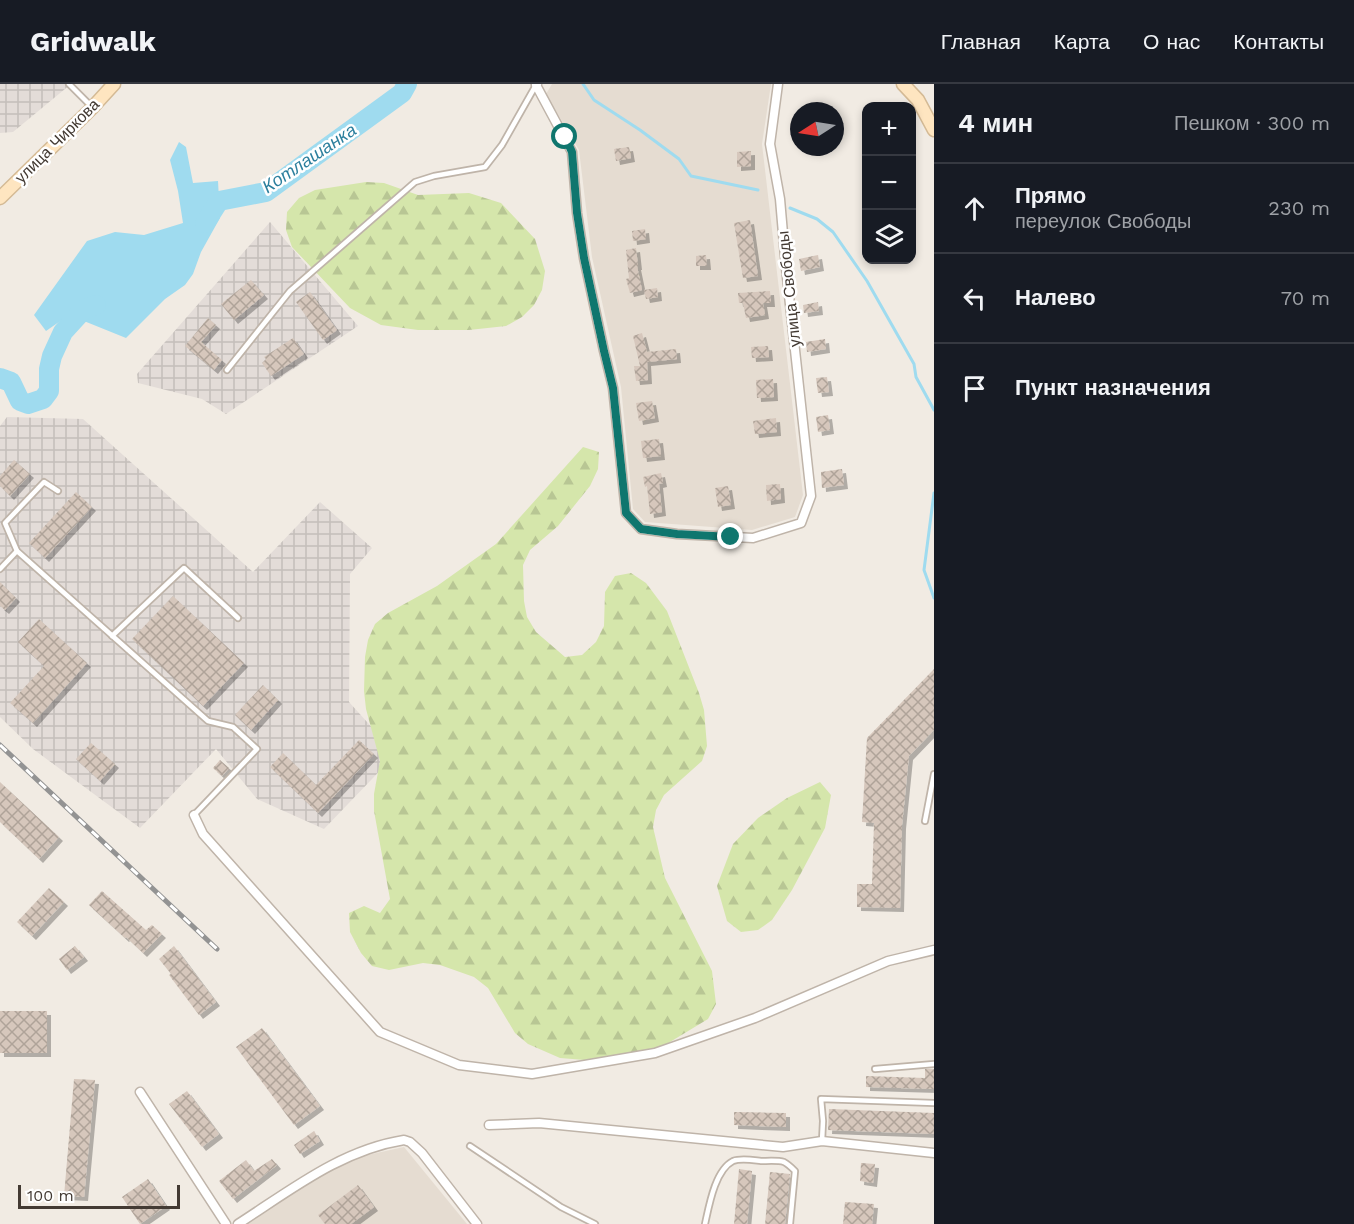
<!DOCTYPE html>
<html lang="ru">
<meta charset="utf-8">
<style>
:root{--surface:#171b24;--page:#20242c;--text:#f1f3f6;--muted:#9ea1a6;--line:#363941}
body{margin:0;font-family:"Work Sans",sans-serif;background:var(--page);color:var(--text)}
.controls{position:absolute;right:18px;top:18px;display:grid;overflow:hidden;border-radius:12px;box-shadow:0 3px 9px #0003}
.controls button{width:54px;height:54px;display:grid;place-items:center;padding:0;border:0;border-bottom:2px solid var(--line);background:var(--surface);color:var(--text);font:30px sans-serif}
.compass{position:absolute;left:790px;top:18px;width:54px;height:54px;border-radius:50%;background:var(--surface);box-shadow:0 3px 9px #0003;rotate:258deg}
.scale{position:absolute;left:18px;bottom:15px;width:162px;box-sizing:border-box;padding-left:6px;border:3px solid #433a33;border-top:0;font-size:16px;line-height:21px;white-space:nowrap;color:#433a33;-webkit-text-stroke:4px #fff;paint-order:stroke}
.stop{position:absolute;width:18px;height:18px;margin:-14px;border:4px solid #0f766e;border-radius:50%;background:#fff}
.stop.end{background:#0f766e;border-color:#fff;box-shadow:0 2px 6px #0008}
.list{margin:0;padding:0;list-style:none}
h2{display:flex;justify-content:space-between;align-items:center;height:78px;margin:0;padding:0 24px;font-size:26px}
h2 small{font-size:20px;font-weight:400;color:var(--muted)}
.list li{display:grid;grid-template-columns:39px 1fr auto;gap:18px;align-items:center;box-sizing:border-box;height:90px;padding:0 24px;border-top:2px solid var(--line)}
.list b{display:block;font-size:22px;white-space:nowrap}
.list p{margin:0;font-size:20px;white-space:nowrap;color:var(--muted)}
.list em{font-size:20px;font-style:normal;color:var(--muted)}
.icon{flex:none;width:33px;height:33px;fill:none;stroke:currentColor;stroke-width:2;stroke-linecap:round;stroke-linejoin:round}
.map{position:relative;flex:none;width:934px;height:1140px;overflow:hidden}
header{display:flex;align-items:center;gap:36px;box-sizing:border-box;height:84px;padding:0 30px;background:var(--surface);border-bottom:2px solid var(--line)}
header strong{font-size:28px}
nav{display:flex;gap:33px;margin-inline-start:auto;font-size:21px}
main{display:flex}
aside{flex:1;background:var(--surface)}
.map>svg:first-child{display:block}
.residential{fill:#e5dcd1}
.industrial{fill:url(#industrial-grid)}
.forest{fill:url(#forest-firs)}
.water{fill:#9fdbef}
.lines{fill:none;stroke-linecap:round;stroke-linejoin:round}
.stream{stroke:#9fdbef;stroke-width:3}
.river{stroke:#9fdbef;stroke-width:20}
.building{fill:url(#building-cross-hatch);filter:url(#shadow)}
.service-casing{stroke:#bfb4a9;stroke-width:8}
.minor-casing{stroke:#bfb4a9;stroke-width:11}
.secondary-casing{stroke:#d4ba95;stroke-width:15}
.service{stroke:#fff;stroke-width:4.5}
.minor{stroke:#fff;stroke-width:8}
.secondary{stroke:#fee5c0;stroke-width:12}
.rail-casing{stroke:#939393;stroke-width:5}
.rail{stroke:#fff;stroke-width:3;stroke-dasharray:9;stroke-linecap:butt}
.route{stroke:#0f766e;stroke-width:8}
.labels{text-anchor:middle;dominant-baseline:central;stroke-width:5;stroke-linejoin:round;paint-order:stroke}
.street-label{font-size:16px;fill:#433a33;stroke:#fff}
.water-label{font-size:18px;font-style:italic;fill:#2c7f9d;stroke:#fff}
</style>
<header>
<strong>Gridwalk</strong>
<nav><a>Главная</a><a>Карта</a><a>О нас</a><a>Контакты</a></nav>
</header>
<main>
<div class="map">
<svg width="934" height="1140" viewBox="0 0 934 1140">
<defs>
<pattern id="industrial-grid" width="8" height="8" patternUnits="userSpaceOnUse" patternTransform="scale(1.5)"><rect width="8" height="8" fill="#e3dcd8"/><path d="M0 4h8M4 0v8" fill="none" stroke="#c4beba"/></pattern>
<pattern id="forest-firs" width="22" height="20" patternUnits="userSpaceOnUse" patternTransform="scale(1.5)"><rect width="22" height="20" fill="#d5e6ab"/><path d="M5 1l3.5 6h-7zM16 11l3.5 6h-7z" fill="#b8c694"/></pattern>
<pattern id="building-cross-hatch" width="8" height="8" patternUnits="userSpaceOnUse" patternTransform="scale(1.5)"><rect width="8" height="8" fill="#d6c7bc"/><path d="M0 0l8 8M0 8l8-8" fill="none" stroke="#afa399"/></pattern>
<filter id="shadow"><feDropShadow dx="4" dy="4" stdDeviation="0" flood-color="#0004"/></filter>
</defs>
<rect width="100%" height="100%" fill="#f1ebe3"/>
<!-- residential -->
<g class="residential">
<polygon points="552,0 771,0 762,60 803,411 795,433 752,446 645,438 633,425 621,303 592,173 579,66 546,10"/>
<polygon points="404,1063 467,1140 240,1140 238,1137 354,1074"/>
</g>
<!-- industrial -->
<g class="industrial">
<polygon points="0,0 71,0 13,48 0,49"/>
<polygon points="270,138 358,242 226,330 202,315 138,299 137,290"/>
<polygon points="7,333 83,335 253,488 320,418 372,464 350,490 349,618 396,670 324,745 257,715 216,665 140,744 33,665 0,633 0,342"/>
</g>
<!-- forest -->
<g class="forest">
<polygon points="366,98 384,99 418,111 469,109 501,119 535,155 545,187 542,206 534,221 522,233 506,242 469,246 418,246 381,241 350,224 292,163 286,146 287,128 299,114 315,106"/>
<polygon points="583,363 599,368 598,385 590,402 558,442 530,466 523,481 524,517 527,533 536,548 565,573 582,571 596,558 604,542 605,508 615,492 631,489 646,499 667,527 699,609 704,626 707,662 702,677 664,711 656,726 653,743 665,794 712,887 716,920 708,935 665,961 631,972 597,977 560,974 528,960 515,949 488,904 474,893 440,881 423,879 389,886 372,882 361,869 350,848 349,829 364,822 380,829 390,815 374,727 374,710 380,677 366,625 364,607 365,573 368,556 375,540 388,529 437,502 496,460"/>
<polygon points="820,698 831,711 825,744 792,806 772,836 758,846 741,848 727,837 717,802 733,760 758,734 787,714"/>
</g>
<!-- water -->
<polygon class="water" points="179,58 186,63 193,99 218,97 220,134 201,168 193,190 185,201 165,215 126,254 69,231 46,247 34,231 87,157 115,148 144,151 183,139 178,107 170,76"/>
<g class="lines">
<!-- stream -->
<g class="stream">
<polyline points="583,0 594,16 640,46 679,75 691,92 758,106"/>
<polyline points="790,124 817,135 833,148 867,197 914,280 916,293 934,326"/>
<polyline points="934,409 924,486 934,514"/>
</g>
<!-- river -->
<g class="river">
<polyline points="205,139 219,117 266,108 402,9 407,0"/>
<polyline points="0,294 11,298 20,317 28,320 43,315 49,307 49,285 52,272 63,248 84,225 96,221"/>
</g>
</g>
<!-- building -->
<g class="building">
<polygon points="629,63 631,74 616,77 614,65"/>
<polygon points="751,67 751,82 737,83 737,68"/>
<polygon points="750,136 758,192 743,194 734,139"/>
<polygon points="645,145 646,155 633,157 632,147"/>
<polygon points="636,164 638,182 637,182 642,206 630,209 626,195 629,194 626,166"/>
<polygon points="706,171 707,182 696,182 696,172"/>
<polygon points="818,171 820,183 801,187 799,175"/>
<polygon points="251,196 264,211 234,236 221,220"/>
<polygon points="657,204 658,213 646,215 644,206"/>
<polygon points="770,207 771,219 763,219 765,231 746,234 743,219 739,219 738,209"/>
<polygon points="310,208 337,246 323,256 296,218"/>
<polygon points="818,218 819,227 804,229 803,221"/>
<polygon points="208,234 216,241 201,258 222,276 214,286 185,262"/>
<polygon points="642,249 647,268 676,265 677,275 647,278 648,296 636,297 634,282 640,282 633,252"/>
<polygon points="293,254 304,270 271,292 262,279 266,275 264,273"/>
<polygon points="825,255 826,265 807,268 806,258"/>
<polygon points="768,262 769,273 752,274 751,263"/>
<polygon points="827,293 829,308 818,309 816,294"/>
<polygon points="773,295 774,313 757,314 756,296"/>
<polygon points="652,317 655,334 639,337 636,319"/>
<polygon points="828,331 830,346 818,348 816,333"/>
<polygon points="776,334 777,348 755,350 753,337"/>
<polygon points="659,355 661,372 643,374 641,357"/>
<polygon points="14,376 30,390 10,412 0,402 0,392"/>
<polygon points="842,385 844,401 822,404 821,388"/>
<polygon points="661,389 663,399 659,400 662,428 650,430 647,402 645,403 643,393"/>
<polygon points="780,400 781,415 767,417 766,401"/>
<polygon points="728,402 731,421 718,423 715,404"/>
<polygon points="76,408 92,423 45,474 29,459"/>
<polygon points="0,498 16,514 5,526 0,522"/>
<polygon points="173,512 244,579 203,622 132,555"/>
<polygon points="39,535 87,579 33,639 10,619 44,582 18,558"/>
<polygon points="934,585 934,646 909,672 902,741 900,824 857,823 857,800 872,800 874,739 862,738 867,654"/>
<polygon points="263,601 278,616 251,646 235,631"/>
<polygon points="359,656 374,670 318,729 270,683 283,669 316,701"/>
<polygon points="91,659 115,680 100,697 76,675"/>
<polygon points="220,676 229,684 222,692 213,684"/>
<polygon points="0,698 59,753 39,775 0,738"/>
<polygon points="49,804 64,818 32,852 17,838"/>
<polygon points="102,807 146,846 152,841 162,850 143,869 126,853 125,854 89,821"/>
<polygon points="75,862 84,873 67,886 59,875"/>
<polygon points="174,862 216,918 199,931 169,891 171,890 159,875"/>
<rect x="0" y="927" width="47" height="42"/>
<polygon points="262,944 320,1022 294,1041 236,963"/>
<polygon points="925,985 934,985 934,1005 866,1003 866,992 925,994"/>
<polygon points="74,995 95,996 84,1113 64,1112"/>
<polygon points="187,1007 219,1050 202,1063 169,1020"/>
<polygon points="829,1025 934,1029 934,1050 828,1046"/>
<polygon points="734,1028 786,1029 786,1043 734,1041"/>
<polygon points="314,1047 320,1057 300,1070 294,1061"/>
<polygon points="272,1075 277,1081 233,1115 219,1097 246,1076 254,1087"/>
<polygon points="861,1079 875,1080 873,1099 860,1097"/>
<polygon points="739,1085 752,1087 747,1140 734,1140"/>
<polygon points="770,1088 790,1090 785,1140 765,1140"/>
<polygon points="148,1095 166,1122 140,1140 122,1113"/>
<polygon points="358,1101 374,1123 351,1140 325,1140 318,1131"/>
<polygon points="845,1118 874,1120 872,1140 843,1140"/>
</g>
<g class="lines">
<defs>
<g id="service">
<polyline points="69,0 91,22"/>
<polyline points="227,286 290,207 415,98 434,92 485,83 502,61 536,1"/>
<polyline points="17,467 5,439 44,398 58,407"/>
<polyline points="0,485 17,467 208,637 233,643 257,665 194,731"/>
<polyline points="112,552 184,484 238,534"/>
<polyline points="925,737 934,690"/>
<polyline points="875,985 934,980"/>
<polyline points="822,1057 823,1037 821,1015 934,1019"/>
<polyline points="470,1062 561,1123 595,1140"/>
<path d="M 705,1140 C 709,1122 715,1086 733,1077 C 741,1074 752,1076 761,1077 C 767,1077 778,1076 784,1078 C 788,1080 792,1084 795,1087 L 790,1140"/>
</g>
<g id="minor">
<polyline points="537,0 536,1 572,68 577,129 584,174 604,267 613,304 626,429 641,445 677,450 753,454 801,439 811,412 786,184 780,115 770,60 778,0"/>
<polyline points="194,731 203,750 380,948 459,981 532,990 655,969 755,934 888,877 934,866"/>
<polyline points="140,1008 226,1140"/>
<polyline points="489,1041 539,1039 783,1063 822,1057 934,1069"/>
<path d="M 238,1140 C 291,1106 341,1066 404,1056 L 410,1058 L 422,1069 L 477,1140"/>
</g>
<g id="secondary">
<polyline points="903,0 918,16 934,46"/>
<polyline points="0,114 92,24 114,0"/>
</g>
</defs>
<!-- service casing -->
<use href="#service" class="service-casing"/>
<!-- minor casing -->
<use href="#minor" class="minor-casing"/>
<!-- secondary casing -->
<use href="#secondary" class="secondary-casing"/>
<!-- service -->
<use href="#service" class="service"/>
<!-- minor -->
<use href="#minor" class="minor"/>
<!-- secondary -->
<use href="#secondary" class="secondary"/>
<defs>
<polyline id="rail" points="0,661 217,865"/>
</defs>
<!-- rail casing -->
<use href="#rail" class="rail-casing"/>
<!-- rail -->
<use href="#rail" class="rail"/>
</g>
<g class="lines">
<!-- route -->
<polyline class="route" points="565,53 572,68 577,129 584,174 604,267 613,304 626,429 641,445 677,450 731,453"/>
</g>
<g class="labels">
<!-- street labels -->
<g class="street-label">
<text transform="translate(57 57) rotate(-45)">улица Чиркова</text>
<text transform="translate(789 205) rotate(-96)">улица Свободы</text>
</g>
<!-- water labels -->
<g class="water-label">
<text transform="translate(309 74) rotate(-34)">Котлашанка</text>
</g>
</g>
</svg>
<div class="controls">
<button>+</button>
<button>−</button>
<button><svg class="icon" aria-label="layers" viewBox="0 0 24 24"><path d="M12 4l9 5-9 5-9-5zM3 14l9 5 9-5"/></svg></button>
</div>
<svg class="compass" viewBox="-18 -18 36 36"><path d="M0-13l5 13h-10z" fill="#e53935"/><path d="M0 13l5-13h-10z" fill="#9ea1a6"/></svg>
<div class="scale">100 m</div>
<div class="stop" style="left:565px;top:53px"></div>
<div class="stop end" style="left:731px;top:453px"></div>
</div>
<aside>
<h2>4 мин<small>Пешком · 300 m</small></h2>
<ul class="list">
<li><svg class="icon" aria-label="ahead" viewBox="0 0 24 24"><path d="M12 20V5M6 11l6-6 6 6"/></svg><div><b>Прямо</b><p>переулок Свободы</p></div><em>230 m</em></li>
<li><svg class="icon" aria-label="left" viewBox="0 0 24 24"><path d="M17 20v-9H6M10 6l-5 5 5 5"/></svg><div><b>Налево</b></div><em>70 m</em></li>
<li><svg class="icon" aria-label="arrive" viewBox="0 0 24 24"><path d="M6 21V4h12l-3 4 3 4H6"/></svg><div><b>Пункт назначения</b></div></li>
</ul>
</aside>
</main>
